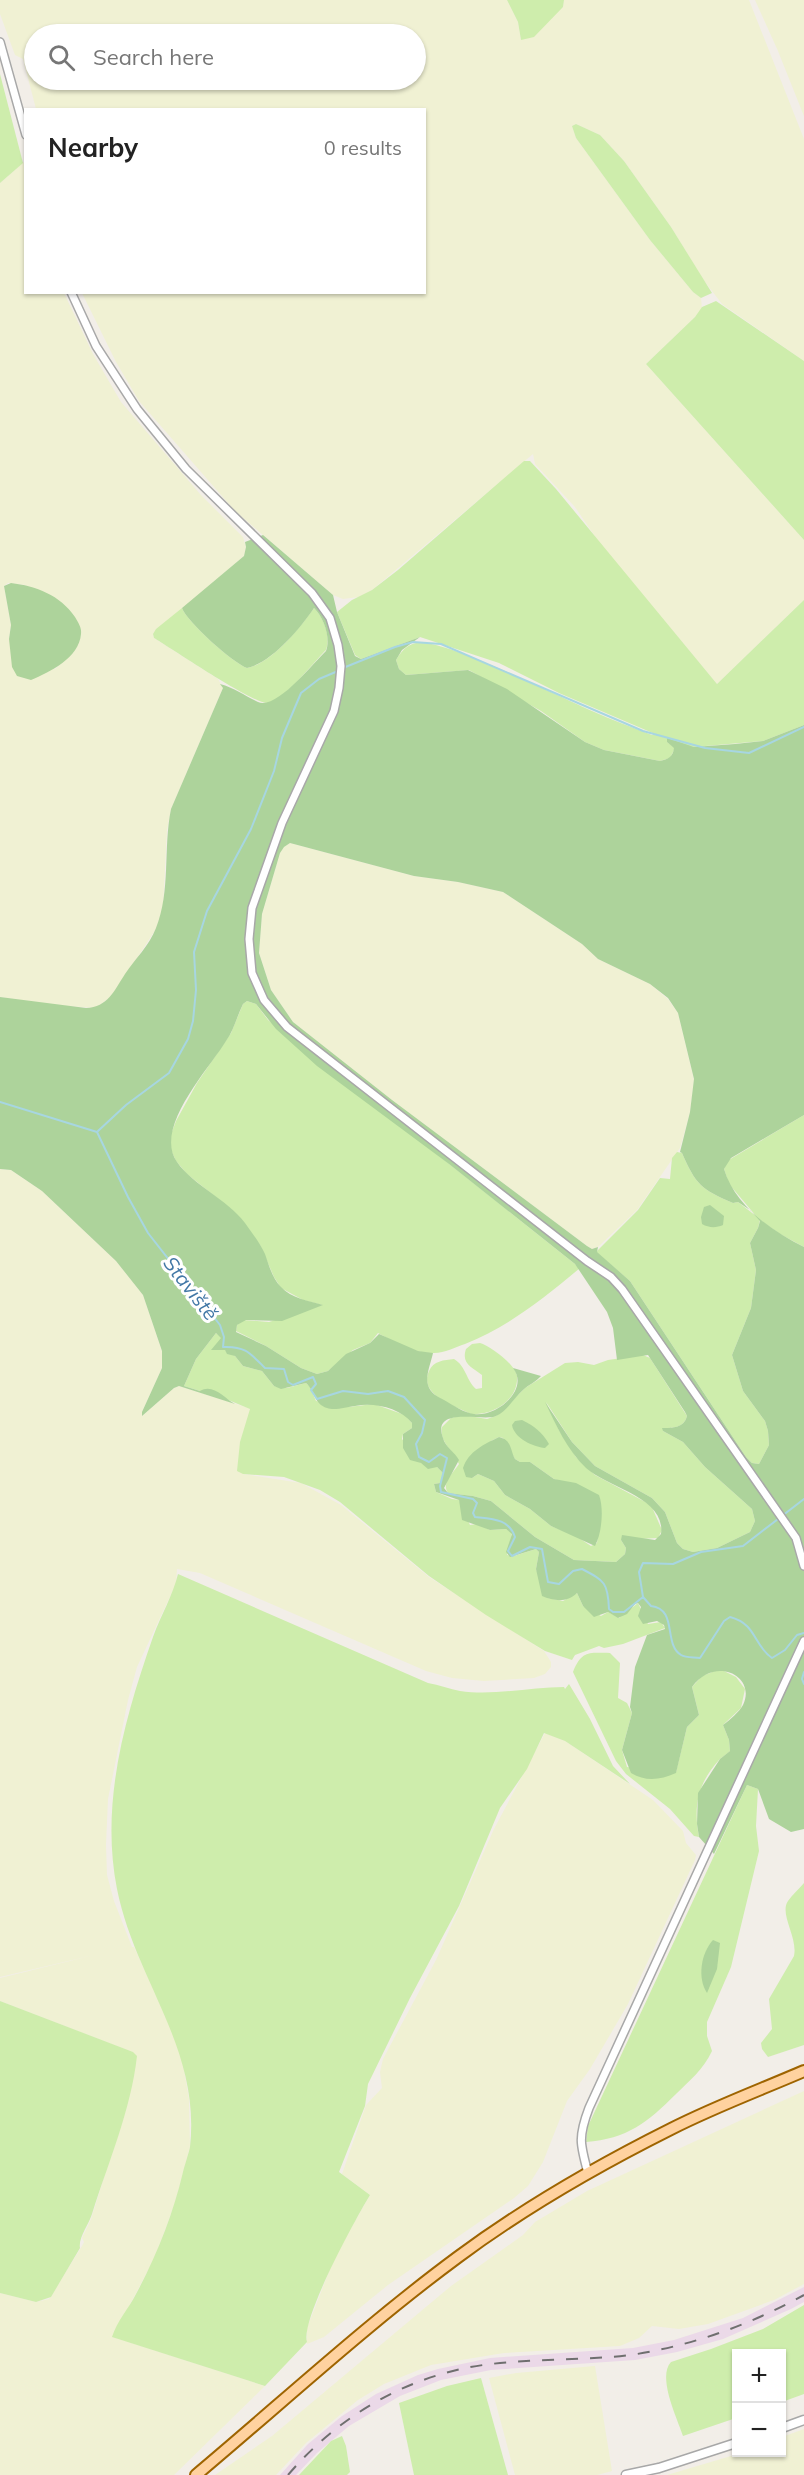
<!DOCTYPE html>
<meta charset="utf-8">
<style>
:root{--surface:#fff;--page:#f2f2f2;--text:#222;--muted:#767676;--line:#e0e0e0}
body{margin:0;font-family:Mulish,sans-serif;background:var(--page);color:var(--text)}
.controls{position:absolute;right:18px;bottom:18px;display:grid;overflow:hidden;border-radius:0px;box-shadow:0 2px 4px #0004}
.controls button{width:54px;height:54px;display:grid;place-items:center;padding:0;border:0;border-bottom:2px solid var(--line);background:var(--surface);color:var(--text);font:30px sans-serif}
.list{margin:0;padding:0;list-style:none}
h2{display:flex;justify-content:space-between;align-items:center;height:78px;margin:0;padding:0 24px;font-size:26px}
h2 small{font-size:20px;font-weight:400;color:var(--muted)}
.icon{flex:none;width:33px;height:33px;fill:none;stroke:currentColor;stroke-width:2;stroke-linecap:round;stroke-linejoin:round}
.map{position:relative;flex:none;width:804px;height:2475px;overflow:hidden}
.search{position:absolute;background:var(--surface);box-shadow:0 2px 4px #0004;left:24px;top:24px;width:402px;height:66px;display:flex;align-items:center;gap:15px;box-sizing:border-box;padding:0 21px;border-radius:33px;color:var(--muted);font-size:22px}
.panel{position:absolute;background:var(--surface);box-shadow:0 2px 4px #0004;left:24px;top:108px;width:402px;height:186px;border-radius:0px}
.map>svg:first-child{display:block}
.industrial{fill:#ebd9e8}
.farmland{fill:#f0f1d3;fill-rule:evenodd}
.grass{fill:#ceedac;fill-rule:evenodd}
.forest{fill:#add39b;fill-rule:evenodd}
.lines{fill:none;stroke-linecap:round;stroke-linejoin:round}
.stream{stroke:#a7d6e1;stroke-width:2}
.minor-casing{stroke:#a8a8a8;stroke-width:10}
.tertiary-casing{stroke:#a8a8a8;stroke-width:11}
.primary-casing{stroke:#9e6400;stroke-width:14}
.minor{stroke:#fff;stroke-width:7}
.tertiary{stroke:#fff;stroke-width:8}
.primary{stroke:#ffd29f;stroke-width:10}
.rail{stroke:#6f6f6f;stroke-width:2;stroke-dasharray:12 12;stroke-linecap:butt}
.labels{text-anchor:middle;dominant-baseline:central;stroke-width:6;stroke-linejoin:round;paint-order:stroke}
.water-label{font-size:20px;font-style:italic;fill:#4278a6;stroke:#fff}
</style>
<div class="map">
<svg width="804" height="2475" viewBox="0 0 804 2475">
<rect width="100%" height="100%" fill="#f2eee8"/>
<!-- industrial -->
<polygon class="industrial" points="804,2287 804,2302 791,2309 723,2339 677,2352 635,2360 491,2370 441,2380 400,2396 349,2426 317,2453 296,2475 280,2475 308,2444 342,2416 376,2394 418,2375 438,2369 490,2358 633,2348 674,2340 743,2318"/>
<!-- farmland -->
<g class="farmland">
<path d="M 0,0 L 507,0 L 518,22 L 521,40 L 563,7 L 564,0 L 749,0 L 804,139 L 804,361 L 722,304 L 702,278 L 671,227 L 624,161 L 600,135 L 576,124 L 572,126 L 576,138 L 650,240 L 693,292 L 701,298 L 702,309 L 695,317 L 646,364 L 804,540 L 804,600 L 717,684 L 598,541 L 575,507 L 535,464 L 533,454 L 372,590 L 359,597 L 343,599 L 333,595 L 235,511 L 139,401 L 116,362 L 82,293 L 424,292 L 424,110 L 36,109 L 23,59 L 15,55 L 0,14 ZM 34,34 L 416,34 L 416,80 L 34,80 Z"/>
<polygon points="755,0 804,0 804,116 778,51"/>
<path d="M 25,161 L 26,292 L 64,293 L 93,354 L 121,402 L 200,494 L 243,537 L 246,547 L 244,556 L 153,634 L 154,638 L 218,679 L 223,688 L 171,809 L 167,830 L 163,908 L 156,929 L 113,995 L 96,1008 L 50,1005 L 0,997 L 0,183 ZM 8,583 L 25,585 L 76,648 L 55,669 L 9,639 L 11,625 L 4,586 Z"/>
<polygon points="290,843 414,876 458,882 503,892 582,944 598,959 650,984 668,999 678,1013 694,1080 690,1112 683,1138 680,1148 637,1210 598,1247 592,1249 587,1246 392,1100 293,1022 271,990 259,953 262,914 280,853 283,847"/>
<polygon points="0,1169 11,1170 42,1191 116,1261 143,1295 162,1351 162,1368 142,1412 142,1416 174,1388 179,1386 249,1408 251,1412 248,1418 243,1474 301,1483 341,1505 429,1577 544,1651 551,1662 551,1667 545,1674 534,1678 484,1681 452,1678 426,1671 200,1573 177,1569 176,1584 137,1667 128,1700 108,1799 106,1845 107,1875 114,1901 132,1947 134,1947 176,2038 183,2064 189,2099 190,2147 175,2203 155,2257 113,2337 265,2386 174,2475 0,2475 0,2293 36,2302 49,2299 82,2246 84,2242 82,2238 91,2219 123,2117 132,2052 0,2001 0,1978 94,1955 0,1977"/>
<polygon points="545,1733 565,1741 653,1800 683,1831 686,1843 696,1855 695,1860 628,2004 590,2069 567,2101 543,2162 528,2186 514,2198 388,2285 324,2337 307,2344 307,2328 335,2256 370,2195 342,2174 366,2105 382,2088 380,2072 383,2059 436,1960 494,1829"/>
<polygon points="804,2091 804,2284 774,2300 708,2324 679,2329 652,2326 639,2338 620,2346 504,2353 431,2365 384,2384 358,2400 306,2443 276,2475 215,2475 272,2436 451,2286 523,2235 535,2222 587,2191"/>
<polygon points="595,2366 612,2471 597,2475 515,2475 489,2378 516,2373"/>
<polygon points="804,2429 804,2475 667,2475 741,2453 782,2452 782,2437"/>
</g>
<!-- grass -->
<g class="grass">
<polygon points="507,0 564,0 563,7 534,37 521,40 518,22"/>
<polygon points="0,74 23,163 0,183"/>
<polygon points="576,124 600,135 624,161 671,227 712,293 701,298 693,292 650,240 576,138 572,126"/>
<polygon points="716,301 804,361 804,540 646,364 695,317 702,307"/>
<path d="M 524,461 L 530,461 L 556,489 L 717,684 L 804,600 L 804,725 L 763,741 L 694,747 L 667,742 L 675,748 L 670,758 L 660,761 L 645,758 L 604,750 L 585,742 L 541,711 L 469,670 L 406,675 L 399,669 L 396,660 C 401,652 406,645 416,643 C 441,637 562,698 592,711 C 612,720 632,727 652,735 L 655,734 L 559,693 L 499,663 L 420,637 L 361,659 L 355,655 L 337,612 L 352,600 L 372,590 L 398,570 Z"/>
<path d="M 182,608 C 187,622 233,663 247,668 C 272,663 300,628 314,608 C 324,618 331,637 326,650 C 312,664 286,698 269,703 C 256,706 171,648 154,638 L 153,634 L 156,629 Z"/>
<path d="M 247,1001 L 256,1004 L 268,1020 L 580,1268 C 544,1298 508,1327 465,1344 C 455,1347 445,1353 434,1353 C 416,1354 394,1342 378,1333 L 370,1343 L 353,1350 L 328,1371 L 317,1374 L 301,1368 L 266,1346 L 236,1331 L 237,1325 L 243,1320 L 269,1322 L 322,1305 L 303,1300 L 281,1288 L 274,1277 L 260,1245 L 232,1210 L 187,1174 L 176,1161 L 171,1150 L 171,1134 L 176,1121 L 197,1083 L 231,1033 L 243,1004 Z"/>
<path d="M 804,1115 L 804,1247 L 780,1234 L 760,1220 L 758,1228 L 750,1243 L 756,1270 L 751,1308 L 732,1355 L 743,1391 L 765,1421 L 768,1431 L 769,1445 L 759,1464 L 752,1463 L 746,1457 L 630,1281 L 596,1252 L 638,1210 L 660,1178 L 670,1179 L 672,1158 L 677,1152 L 682,1153 C 696,1185 701,1189 733,1203 L 738,1202 L 756,1216 L 729,1184 L 724,1169 L 727,1161 Z"/>
<polygon points="216,1333 222,1338 212,1350 225,1350 235,1356 243,1366 262,1371 274,1386 287,1388 306,1383 310,1387 316,1401 348,1407 374,1404 405,1415 412,1423 412,1428 403,1434 402,1439 421,1463 437,1467 443,1473 440,1483 434,1484 436,1492 452,1499 459,1500 470,1525 478,1524 490,1530 506,1529 512,1533 507,1555 514,1556 536,1549 539,1552 536,1569 548,1598 563,1601 577,1593 583,1606 601,1616 608,1612 619,1618 638,1603 648,1624 661,1622 665,1628 623,1644 604,1648 599,1646 575,1655 572,1660 545,1651 486,1615 429,1576 340,1502 320,1490 284,1477 243,1474 237,1471 240,1442 250,1409 226,1399 184,1386 196,1359"/>
<path d="M 480,1343 C 490,1346 516,1365 517,1376 C 519,1400 492,1416 471,1414 C 455,1406 418,1395 429,1371 C 433,1361 444,1360 454,1359 C 466,1366 466,1380 476,1389 L 482,1388 L 482,1375 C 472,1367 461,1364 466,1349 L 472,1344 Z"/>
<path d="M 643,1355 L 650,1358 L 687,1416 C 684,1428 673,1428 663,1428 L 663,1431 L 683,1442 L 705,1467 L 752,1509 L 755,1521 L 750,1532 L 717,1548 L 693,1552 L 683,1549 L 677,1543 L 665,1512 L 652,1498 L 595,1466 L 572,1442 L 546,1402 L 559,1430 L 576,1457 L 595,1475 L 651,1505 L 662,1530 L 658,1538 L 621,1540 L 626,1548 L 625,1554 L 616,1562 L 574,1560 L 535,1537 L 491,1501 L 473,1496 L 448,1493 C 441,1483 453,1473 459,1464 C 454,1451 439,1442 442,1427 L 451,1418 L 463,1415 L 487,1419 L 496,1416 L 525,1388 L 565,1363 L 578,1362 L 594,1365 L 608,1360 ZM 499,1437 L 503,1438 L 515,1459 L 520,1462 L 530,1462 L 554,1479 L 560,1481 L 598,1536 L 597,1543 L 591,1546 L 576,1536 L 551,1526 L 530,1509 L 505,1495 L 494,1481 L 478,1474 L 472,1478 L 491,1441 Z"/>
<path d="M 178,1574 L 428,1683 C 439,1685 450,1689 460,1691 C 494,1696 530,1687 564,1687 L 565,1689 L 569,1684 L 590,1719 L 613,1766 L 630,1784 L 565,1741 L 544,1733 L 527,1769 L 500,1808 L 459,1906 L 410,1998 L 368,2084 L 365,2106 L 339,2172 L 370,2195 C 356,2218 300,2320 307,2342 L 265,2386 L 112,2337 C 117,2321 129,2308 136,2294 C 157,2255 173,2214 183,2172 C 185,2164 189,2152 190,2147 C 201,2048 135,1980 117,1889 C 100,1803 125,1717 153,1637 C 161,1615 173,1595 178,1574 Z"/>
<path d="M 610,1653 L 620,1663 L 618,1698 L 627,1703 L 632,1713 L 622,1750 L 627,1767 L 676,1772 L 687,1727 L 699,1715 L 692,1687 L 702,1676 L 720,1669 L 736,1677 L 745,1689 L 741,1708 L 723,1725 L 729,1740 L 730,1751 C 727,1754 722,1757 719,1760 C 698,1783 693,1806 699,1837 L 694,1836 L 670,1809 L 626,1774 L 616,1761 L 573,1672 C 582,1650 589,1653 610,1653 Z"/>
<path d="M 747,1785 L 758,1789 L 756,1826 L 759,1851 L 731,1967 L 707,2022 L 707,2036 L 712,2051 C 703,2070 690,2080 676,2094 C 648,2122 627,2139 586,2142 L 588,2126 Z"/>
<path d="M 804,1883 L 804,2045 L 768,2057 L 762,2049 L 761,2043 L 772,2029 L 769,1999 L 794,1956 C 798,1937 779,1914 788,1901 C 792,1895 799,1889 804,1883 Z"/>
<path d="M 0,2001 L 133,2052 L 137,2056 C 131,2110 108,2163 92,2214 C 89,2224 78,2238 80,2248 L 51,2297 L 36,2302 L 0,2293 Z"/>
<path d="M 804,2305 L 804,2394 L 782,2402 L 782,2354 L 736,2354 L 736,2418 L 683,2436 C 677,2418 657,2377 671,2362 L 711,2349 L 763,2329 Z"/>
<polygon points="481,2378 508,2475 414,2475 399,2403 447,2386"/>
<polygon points="342,2436 346,2446 350,2472 347,2475 299,2475 331,2441"/>
</g>
<!-- forest -->
<g class="forest">
<path d="M 263,535 L 333,595 L 337,612 L 355,656 L 361,659 L 420,637 L 402,650 L 396,660 L 399,669 L 406,675 L 468,670 L 507,689 L 585,742 L 604,750 L 660,761 C 668,759 673,757 674,748 L 667,742 L 667,738 L 694,747 L 735,744 L 763,741 L 804,725 L 804,1115 L 731,1158 L 724,1169 C 735,1206 772,1231 804,1247 L 804,1829 L 791,1832 L 769,1819 L 758,1789 L 747,1785 L 714,1854 L 699,1837 L 697,1824 L 698,1793 L 720,1759 L 730,1751 L 729,1740 L 723,1725 C 730,1720 739,1712 743,1705 C 757,1676 715,1655 692,1687 L 699,1715 L 687,1727 L 676,1773 C 660,1780 646,1782 631,1773 L 622,1750 L 632,1713 L 630,1707 L 635,1667 L 647,1635 L 665,1629 L 664,1625 L 657,1621 L 643,1624 L 638,1616 L 641,1607 L 638,1603 L 635,1604 L 627,1614 L 618,1618 L 608,1612 L 594,1617 L 583,1606 L 577,1593 C 567,1603 554,1601 542,1596 L 536,1569 L 539,1552 L 536,1549 L 510,1557 L 506,1552 L 512,1534 L 506,1529 L 490,1530 L 462,1520 L 459,1500 L 436,1492 L 434,1484 L 440,1483 L 443,1473 L 437,1467 L 428,1469 L 421,1463 L 410,1460 L 403,1448 L 403,1434 L 412,1428 L 412,1423 C 400,1408 374,1402 355,1406 C 347,1407 334,1411 327,1408 C 314,1404 315,1391 306,1383 L 281,1389 L 274,1386 L 262,1371 L 243,1366 L 235,1356 L 227,1354 L 225,1350 L 211,1350 L 221,1338 L 216,1333 L 196,1359 L 184,1386 L 200,1391 C 213,1383 224,1398 235,1404 L 179,1386 L 174,1388 L 142,1416 L 142,1412 L 162,1368 L 162,1351 L 143,1295 L 116,1261 L 42,1191 L 11,1170 L 0,1169 L 0,997 L 86,1008 C 108,1007 114,991 125,974 C 135,959 149,946 156,928 C 171,891 163,848 171,809 L 223,688 L 220,684 C 235,688 245,696 258,702 C 277,710 313,663 326,651 C 331,638 324,618 314,608 C 300,629 271,663 247,668 C 233,663 187,622 182,608 L 244,556 L 246,547 L 245,542 ZM 290,843 L 414,876 L 458,882 L 503,892 L 582,944 L 598,959 L 650,984 L 668,998 L 678,1013 L 694,1079 L 690,1112 L 680,1152 L 682,1153 C 696,1185 701,1189 733,1203 L 738,1202 L 750,1210 L 760,1221 L 758,1228 L 750,1243 L 756,1270 L 751,1308 L 732,1355 L 743,1391 L 765,1421 L 768,1431 L 769,1445 L 759,1464 L 752,1463 L 746,1457 L 630,1281 L 597,1252 L 598,1247 L 592,1249 L 587,1246 L 392,1100 L 293,1022 L 271,990 L 259,953 L 262,914 L 280,853 L 284,847 ZM 247,1001 L 256,1004 L 276,1029 L 317,1066 L 449,1164 L 575,1264 L 607,1312 L 613,1328 L 617,1360 L 648,1355 L 685,1412 L 687,1416 C 684,1428 673,1428 662,1428 L 663,1431 L 683,1442 L 705,1467 L 752,1509 L 755,1521 L 750,1532 L 717,1548 L 693,1552 L 683,1549 L 677,1543 L 665,1512 L 652,1498 L 595,1466 L 572,1442 L 545,1402 C 556,1425 567,1450 586,1468 C 608,1488 666,1497 661,1534 L 655,1540 L 622,1535 L 621,1540 L 626,1548 L 625,1554 L 616,1562 L 574,1560 L 535,1537 L 491,1501 L 473,1496 L 448,1493 L 444,1488 L 459,1460 C 455,1452 445,1447 443,1438 C 431,1405 484,1422 496,1416 C 507,1411 514,1398 523,1390 C 528,1385 536,1382 541,1376 L 513,1368 C 530,1390 496,1417 474,1414 C 464,1413 453,1405 444,1400 C 438,1397 430,1393 428,1385 C 425,1376 431,1363 433,1353 L 418,1351 L 379,1334 L 370,1343 L 346,1354 L 328,1371 L 317,1374 L 301,1368 L 266,1346 L 236,1332 L 237,1325 L 246,1320 L 282,1321 L 323,1305 C 309,1301 291,1298 281,1287 C 272,1278 269,1265 265,1254 C 260,1243 252,1233 245,1223 C 227,1199 194,1186 177,1162 C 153,1128 209,1069 226,1041 C 234,1030 237,1016 243,1004 Z"/>
<path d="M 11,583 C 36,586 60,595 75,617 C 78,622 82,628 81,634 C 79,658 50,672 31,680 L 17,676 L 12,667 L 9,639 L 11,625 L 4,586 Z"/>
<path d="M 710,1205 L 724,1216 L 723,1225 C 716,1228 709,1228 702,1224 L 701,1217 L 704,1207 Z"/>
<path d="M 522,1420 C 534,1426 542,1432 549,1444 L 545,1448 C 533,1447 514,1438 512,1425 L 515,1421 Z"/>
<path d="M 499,1437 C 512,1440 510,1450 515,1459 L 520,1462 L 530,1462 L 554,1479 L 576,1483 L 599,1495 C 604,1508 602,1533 595,1546 L 551,1526 L 530,1509 L 505,1495 L 494,1481 L 478,1474 L 472,1478 L 466,1477 L 463,1468 C 469,1451 483,1445 499,1437 Z"/>
<path d="M 713,1940 L 720,1943 L 717,1969 L 707,1993 C 697,1978 701,1953 713,1940 Z"/>
</g>
<g class="lines">
<!-- stream -->
<g class="stream">
<polyline points="343,668 395,647 413,642 441,644 643,731 705,748 749,753 804,727"/>
<path d="M 0,1102 L 97,1132 L 128,1197 L 148,1233 L 220,1325 L 224,1337 L 223,1347 C 245,1346 250,1353 265,1368 L 284,1369 L 288,1382 L 293,1385 L 313,1377 L 316,1384 L 311,1390 L 317,1399 L 343,1391 L 368,1394 L 388,1391 L 404,1397 L 425,1420 L 422,1433 L 416,1444 L 419,1457 L 429,1462 L 440,1454 L 447,1458 L 440,1486 L 441,1492 L 473,1499 L 477,1503 L 473,1513 L 475,1517 C 493,1519 509,1519 515,1537 L 508,1551 L 512,1556 L 530,1547 L 542,1549 L 548,1582 L 559,1584 L 573,1571 L 582,1569 C 605,1581 608,1583 609,1609 L 613,1612 L 624,1612 L 643,1597 L 651,1606 C 678,1609 663,1644 681,1655 C 686,1658 694,1657 700,1658 L 724,1621 L 730,1617 C 757,1624 753,1645 772,1658 L 785,1650 L 797,1635 L 804,1633"/>
<polyline points="98,1131 126,1105 169,1073 188,1039 193,1021 196,990 194,952 207,911 251,829 274,771 282,738 301,693 319,679 338,671"/>
<polyline points="643,1597 639,1572 643,1563 673,1564 701,1552 743,1546 804,1499"/>
<polyline points="804,1672 802,1679 804,1684"/>
</g>
<defs>
<g id="minor">
<polyline points="0,42 26,135"/>
<polyline points="71,292 96,346 137,409 186,469 312,593 330,618 338,645 341,666 339,688 334,711 282,823 252,908 249,939 252,973 264,1000 287,1027 587,1261 611,1277 622,1289 796,1538 804,1566"/>
<path d="M 588,2173 C 580,2144 578,2137 589,2108 L 804,1641"/>
</g>
<g id="tertiary">
<polyline points="782,2428 804,2420"/>
<polyline points="626,2475 659,2468 736,2443"/>
</g>
<path id="primary" d="M 196,2475 C 283,2402 366,2325 458,2257 C 524,2208 597,2166 671,2129 C 714,2107 760,2090 804,2071"/>
</defs>
<!-- minor casing -->
<use href="#minor" class="minor-casing"/>
<!-- tertiary casing -->
<use href="#tertiary" class="tertiary-casing"/>
<!-- primary casing -->
<use href="#primary" class="primary-casing"/>
<!-- minor -->
<use href="#minor" class="minor"/>
<!-- tertiary -->
<use href="#tertiary" class="tertiary"/>
<!-- primary -->
<use href="#primary" class="primary"/>
<!-- rail -->
<path class="rail" d="M 288,2475 C 340,2414 412,2373 491,2364 C 540,2358 589,2361 637,2354 C 697,2344 751,2324 804,2295"/>
</g>
<g class="labels">
<!-- water labels -->
<g class="water-label">
<text transform="translate(191 1288) rotate(52)">Staviště</text>
</g>
</g>
</svg>
<div class="controls">
<button>+</button>
<button>−</button>
</div>
<div class="search"><svg class="icon" aria-label="search" viewBox="0 0 24 24"><circle cx="10" cy="10" r="6"/><path d="M15 15l6 6"/></svg>Search here</div>
<section class="panel">
<h2>Nearby<small>0 results</small></h2>
<ul class="list">
</ul>
</section>
</div>
